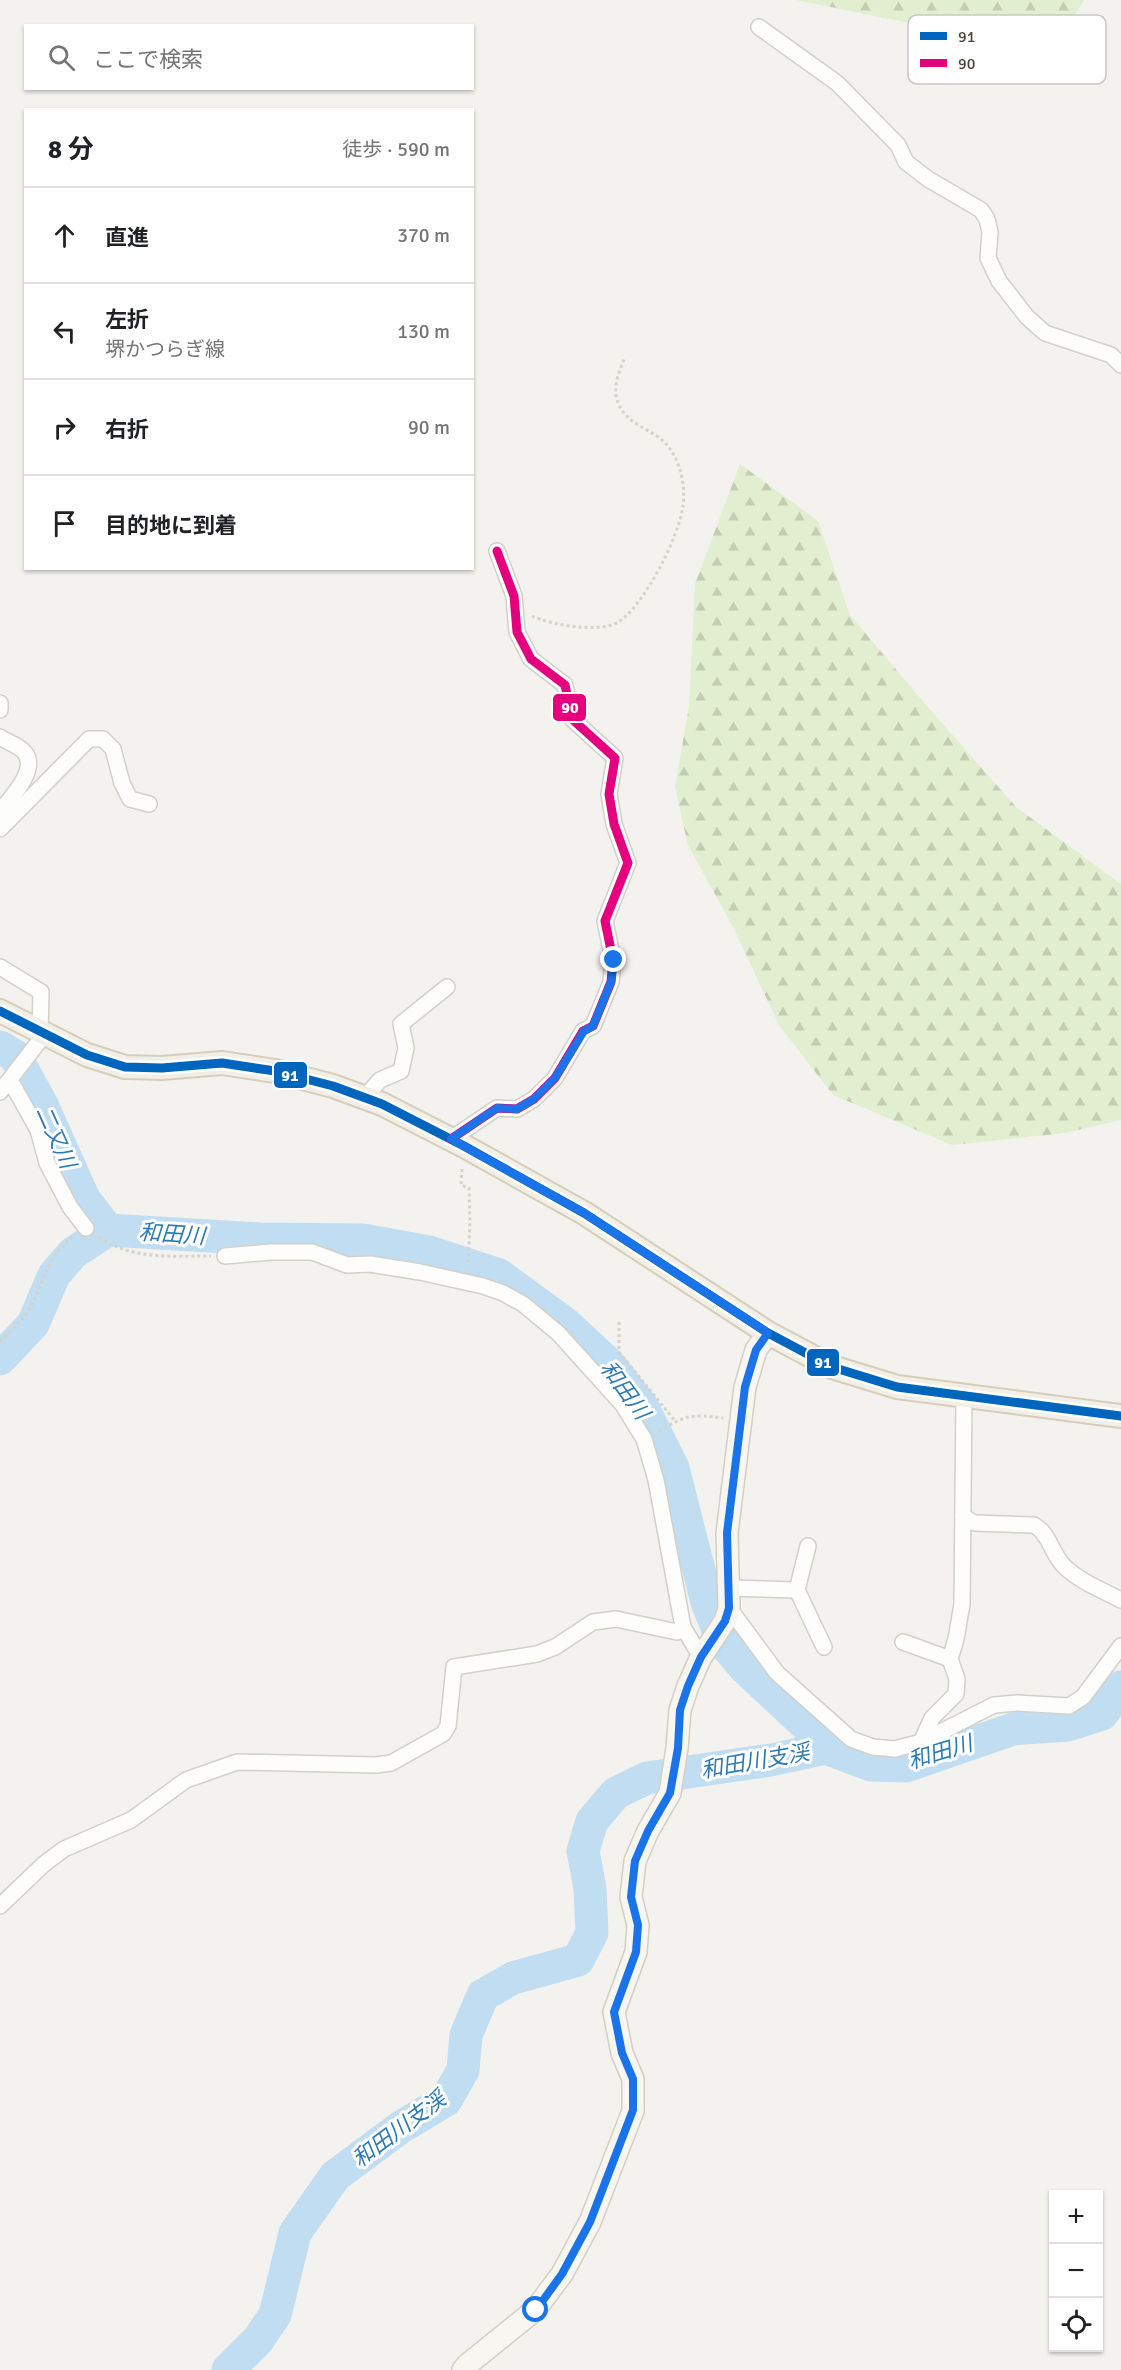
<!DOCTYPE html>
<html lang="ja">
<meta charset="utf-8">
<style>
:root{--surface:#fff;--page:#f6f6f6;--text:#202124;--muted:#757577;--line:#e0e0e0}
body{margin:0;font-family:Signika,"Noto Sans JP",sans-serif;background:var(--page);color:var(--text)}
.controls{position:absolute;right:18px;bottom:18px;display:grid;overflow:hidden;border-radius:0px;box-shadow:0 2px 4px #0004}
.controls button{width:54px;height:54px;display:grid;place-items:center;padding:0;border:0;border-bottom:2px solid var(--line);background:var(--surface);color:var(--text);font:30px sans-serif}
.stop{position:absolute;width:18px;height:18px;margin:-14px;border:4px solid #1a73e8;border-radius:50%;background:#fff}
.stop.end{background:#1a73e8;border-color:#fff;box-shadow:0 2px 6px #0008}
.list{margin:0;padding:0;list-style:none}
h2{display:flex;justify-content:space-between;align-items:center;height:78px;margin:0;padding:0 24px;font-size:26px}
h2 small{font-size:20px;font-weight:400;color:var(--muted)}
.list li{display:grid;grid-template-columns:39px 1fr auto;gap:18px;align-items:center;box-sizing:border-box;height:96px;padding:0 24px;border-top:2px solid var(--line)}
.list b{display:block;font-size:22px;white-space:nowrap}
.list p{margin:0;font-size:20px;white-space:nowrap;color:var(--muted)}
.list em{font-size:20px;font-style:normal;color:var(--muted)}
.icon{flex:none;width:33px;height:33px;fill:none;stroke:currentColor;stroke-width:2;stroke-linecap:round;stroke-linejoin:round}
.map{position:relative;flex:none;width:1121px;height:2370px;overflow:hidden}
.search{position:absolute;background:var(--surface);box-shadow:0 2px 4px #0004;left:24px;top:24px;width:450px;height:66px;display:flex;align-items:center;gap:15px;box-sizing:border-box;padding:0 21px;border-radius:0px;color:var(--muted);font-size:22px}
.panel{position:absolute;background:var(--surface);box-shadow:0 2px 4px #0004;left:24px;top:108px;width:450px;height:462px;border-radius:0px}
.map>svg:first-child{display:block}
.forest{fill:url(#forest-firs)}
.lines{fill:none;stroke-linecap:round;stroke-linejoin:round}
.river{stroke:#c0ddf1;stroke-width:33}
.street-casing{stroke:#d2d0cb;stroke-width:18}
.secondary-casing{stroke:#d3cfc5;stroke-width:24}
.primary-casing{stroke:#d6cebb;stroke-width:26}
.path{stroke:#d3d2cc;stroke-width:3;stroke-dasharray:3 3;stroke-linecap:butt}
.street{stroke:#fdfdfc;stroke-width:15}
.secondary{stroke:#f7f6f1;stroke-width:21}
.primary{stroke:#f2efe6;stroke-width:22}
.bus-1-casing{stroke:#fff;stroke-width:14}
.bus-2-casing{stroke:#fff;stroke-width:14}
.bus-1{stroke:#0065bd;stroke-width:9}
.bus-2{stroke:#e5007d;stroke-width:9}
.route{stroke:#1a73e8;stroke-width:8}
.labels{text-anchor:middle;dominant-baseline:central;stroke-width:6;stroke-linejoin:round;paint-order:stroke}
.water-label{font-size:22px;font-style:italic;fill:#2e7ab2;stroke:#fff}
.key{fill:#fff;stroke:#c9c7c4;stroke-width:1.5}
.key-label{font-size:16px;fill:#4b4439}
.line-badge{stroke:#fff;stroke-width:2}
.badge-label{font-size:16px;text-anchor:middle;font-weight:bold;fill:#fff}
</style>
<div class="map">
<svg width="1121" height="2370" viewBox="0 0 1121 2370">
<defs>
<pattern id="forest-firs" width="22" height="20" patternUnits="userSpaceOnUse" patternTransform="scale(1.5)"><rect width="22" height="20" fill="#e1eecf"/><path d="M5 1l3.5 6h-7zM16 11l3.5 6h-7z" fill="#c3cdb2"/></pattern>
</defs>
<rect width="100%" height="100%" fill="#f4f2ee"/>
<!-- forest -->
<g class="forest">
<polygon points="796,0 1084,0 1053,52"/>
<polygon points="740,464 818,521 850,615 927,706 1016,807 1121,884 1121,1120 1065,1133 952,1145 833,1095 779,1025 733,927 688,845 675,787 689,706 695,584"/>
</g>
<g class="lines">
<!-- river -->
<g class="river">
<polyline points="0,1047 15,1056 42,1105 84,1199 108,1230"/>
<polyline points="0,1359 33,1324 54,1275 73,1253 108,1230 261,1239 363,1240 429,1252 499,1275 566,1324 608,1363 643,1408 673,1468 707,1602 723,1642 746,1669 807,1726 826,1748 871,1765 906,1766 1013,1729 1068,1725 1102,1714 1121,1687"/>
<polyline points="228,2370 258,2340 275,2315 295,2233 335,2176 401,2127 446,2100 463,2070 466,2035 483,1995 513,1978 578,1960 592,1933 590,1889 583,1851 592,1821 616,1793 647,1778 771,1760 826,1748"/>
</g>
<defs>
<g id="street">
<polyline points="759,27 837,83 898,145 906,162 928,179 981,210 987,219 990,232 988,258 999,281 1027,317 1045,333 1111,355 1121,365"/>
<polyline points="0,703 0,710"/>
<path d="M 0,737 C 7,742 15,744 21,749 C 43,765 11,798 0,811"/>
<polyline points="0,829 89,739 103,739 113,749 122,783 130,799 149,804"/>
<polyline points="0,967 41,992 40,1032"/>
<polyline points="10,1080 38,1130 47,1163 70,1207 86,1228"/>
<polyline points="0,1092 44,1035"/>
<polyline points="364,1098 380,1080 401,1071 406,1048 401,1024 447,987"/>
<polyline points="451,1139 497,1108 517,1109 534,1099 555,1078 583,1031 593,1026 611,982 613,960 605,921 628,863 614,824 609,794 615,758 572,719 565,685 531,659 517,632 514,596 497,551"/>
<path d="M 963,1516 L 974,1523 L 1034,1525 C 1050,1534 1051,1553 1064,1566 C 1080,1582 1102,1590 1121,1600"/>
<polyline points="808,1546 797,1590 824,1647"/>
<polyline points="730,1588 797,1590"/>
<polyline points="729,1608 777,1673 851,1739 873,1747 895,1749 921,1742 994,1705 1017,1703 1069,1706 1083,1697 1121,1646"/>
<polyline points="683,1627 701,1657"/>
<polyline points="903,1642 950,1659 956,1639 962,1604 964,1396"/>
<polyline points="921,1742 932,1718 956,1694 957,1679 950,1659"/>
<polyline points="0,1906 44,1864 64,1849 131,1820 186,1780 237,1762 376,1765 391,1763 443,1734 448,1726 454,1667 537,1654 555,1647 593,1622 616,1619 677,1632 683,1627 656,1480 644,1439 623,1405 558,1333 523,1304 503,1293 483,1286 420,1272 370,1264 347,1265 312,1252 271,1252 225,1256"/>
</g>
<polyline id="secondary" points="463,2370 467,2365 535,2310 562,2274 590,2222 633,2111 633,2079 622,2053 614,2012 636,1952 638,1925 631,1897 635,1861 648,1831 670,1793 677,1748 680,1710 688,1686 701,1657 725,1621 729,1608 727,1533 745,1387 756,1350 768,1333"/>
<polyline id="primary" points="0,1011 87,1055 125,1067 162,1068 222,1063 275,1071 333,1086 382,1104 464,1146 584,1213 768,1333 832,1367 897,1387 1121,1416"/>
</defs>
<!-- street casing -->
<use href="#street" class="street-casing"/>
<!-- secondary casing -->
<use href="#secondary" class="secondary-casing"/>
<!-- primary casing -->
<use href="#primary" class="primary-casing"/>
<!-- path -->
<g class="path">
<path d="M 532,616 C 551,625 602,634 620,621 C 645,603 679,537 683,506 C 686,486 680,457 664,442 C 651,429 627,424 619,405 C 611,389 619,372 625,357"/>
<polyline points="462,1169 461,1185 469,1188 470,1222 468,1265"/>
<path d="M 99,1237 C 131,1260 172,1256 211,1256"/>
<polyline points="619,1322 619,1352 675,1421"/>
<path d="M 0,1341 C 9,1333 20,1323 27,1313 C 45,1285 44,1258 74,1236"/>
<path d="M 659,1431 C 687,1415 690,1414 723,1418"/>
</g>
<!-- street -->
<use href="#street" class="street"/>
<!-- secondary -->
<use href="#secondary" class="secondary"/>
<!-- primary -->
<use href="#primary" class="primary"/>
<defs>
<polyline id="bus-1" points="0,1011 87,1055 125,1067 162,1068 222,1063 275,1071 333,1086 382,1104 464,1146 584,1213 768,1333 832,1367 897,1387 1121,1416"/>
<polyline id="bus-2" points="451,1139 497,1108 517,1109 534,1099 555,1078 583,1031 593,1026 611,982 613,960 605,921 628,863 614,824 609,794 615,758 572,719 565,685 531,659 517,632 514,596 497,551"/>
</defs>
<!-- bus-1 casing -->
<use href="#bus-1" class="bus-1-casing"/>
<!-- bus-2 casing -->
<use href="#bus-2" class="bus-2-casing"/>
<!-- bus-1 -->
<use href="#bus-1" class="bus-1"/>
<!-- bus-2 -->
<use href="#bus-2" class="bus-2"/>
</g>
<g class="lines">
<!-- route -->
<polyline class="route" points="536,2310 562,2274 590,2222 633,2110 633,2079 622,2053 614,2012 636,1952 638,1925 631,1897 635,1861 648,1831 670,1793 678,1748 680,1710 688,1686 701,1657 725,1621 729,1608 727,1533 745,1387 756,1350 768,1333 584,1213 451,1139 497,1108 517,1109 534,1099 555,1078 584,1031 593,1026 611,982 614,960"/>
</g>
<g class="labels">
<!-- water labels -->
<g class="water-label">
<text transform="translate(56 1137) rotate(66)">二又川</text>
<text transform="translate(172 1234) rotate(4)">和田川</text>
<text transform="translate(625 1390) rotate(54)">和田川</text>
<text transform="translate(940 1752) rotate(-17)">和田川</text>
<text transform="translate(755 1761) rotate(-10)">和田川支渓</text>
<text transform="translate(399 2129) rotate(-37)">和田川支渓</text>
</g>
</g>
<!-- legend -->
<rect x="908" y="15" width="198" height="69" rx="9" class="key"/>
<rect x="920" y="32" width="27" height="8" fill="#0065bd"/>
<rect x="920" y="59" width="27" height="8" fill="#e5007d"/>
<g class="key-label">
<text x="958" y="42">91</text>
<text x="958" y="69">90</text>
</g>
<g class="line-badge">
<rect x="552" y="693" width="35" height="29" rx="6" fill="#e5007d"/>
<rect x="273" y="1061" width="35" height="28" rx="6" fill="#0065bd"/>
<rect x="806" y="1348" width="34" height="29" rx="6" fill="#0065bd"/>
</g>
<g class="badge-label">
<text x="570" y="713">90</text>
<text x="290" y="1081">91</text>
<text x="823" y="1368">91</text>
</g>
</svg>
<div class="controls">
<button>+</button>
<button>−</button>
<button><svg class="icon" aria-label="locate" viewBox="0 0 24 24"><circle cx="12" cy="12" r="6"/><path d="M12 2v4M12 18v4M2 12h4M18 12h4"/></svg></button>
</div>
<div class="stop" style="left:536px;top:2310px"></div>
<div class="stop end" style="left:614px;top:960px"></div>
<div class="search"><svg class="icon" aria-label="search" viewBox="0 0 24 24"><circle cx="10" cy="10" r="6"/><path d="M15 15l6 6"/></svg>ここで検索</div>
<section class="panel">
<h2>8 分<small>徒歩 · 590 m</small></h2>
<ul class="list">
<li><svg class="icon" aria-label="ahead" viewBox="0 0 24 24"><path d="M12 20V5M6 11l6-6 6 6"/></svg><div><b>直進</b></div><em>370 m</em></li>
<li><svg class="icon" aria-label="left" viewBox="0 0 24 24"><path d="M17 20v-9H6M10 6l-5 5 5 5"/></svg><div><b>左折</b><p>堺かつらぎ線</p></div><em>130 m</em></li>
<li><svg class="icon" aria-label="right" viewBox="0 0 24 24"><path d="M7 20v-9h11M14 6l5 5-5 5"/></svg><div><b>右折</b></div><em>90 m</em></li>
<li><svg class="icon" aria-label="arrive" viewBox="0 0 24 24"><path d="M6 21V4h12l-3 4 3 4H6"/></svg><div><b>目的地に到着</b></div></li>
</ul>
</section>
</div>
